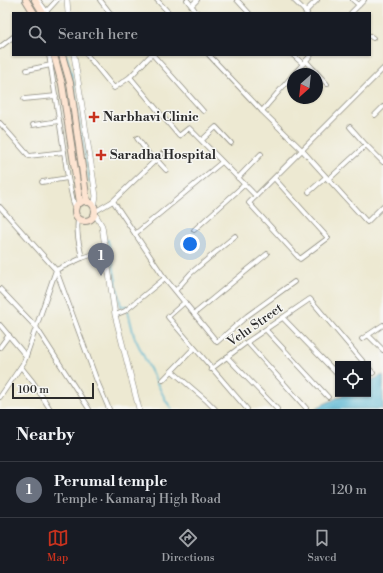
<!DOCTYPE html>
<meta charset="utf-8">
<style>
:root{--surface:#171b24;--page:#242831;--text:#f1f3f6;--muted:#9ea1a6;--line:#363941;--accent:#c8321e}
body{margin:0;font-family:"Libre Bodoni",serif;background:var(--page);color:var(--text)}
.controls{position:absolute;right:12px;bottom:12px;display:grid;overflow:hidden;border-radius:0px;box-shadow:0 1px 3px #0004}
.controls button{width:36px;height:36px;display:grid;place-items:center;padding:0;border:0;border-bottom:1px solid var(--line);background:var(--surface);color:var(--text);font:20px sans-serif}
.compass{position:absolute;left:287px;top:68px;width:36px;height:36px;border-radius:50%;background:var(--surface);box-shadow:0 1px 3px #0004;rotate:207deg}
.scale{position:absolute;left:12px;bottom:10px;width:82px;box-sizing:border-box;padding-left:4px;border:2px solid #2b2b2b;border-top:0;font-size:11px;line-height:14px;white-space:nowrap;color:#2b2b2b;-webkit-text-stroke:3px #f6f6f2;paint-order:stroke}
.you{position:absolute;left:190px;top:244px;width:14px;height:14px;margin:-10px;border:3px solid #fff;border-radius:50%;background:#1a73e8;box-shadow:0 0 0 6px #1a73e833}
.badge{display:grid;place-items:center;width:26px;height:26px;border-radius:50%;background:var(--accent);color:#fff;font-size:13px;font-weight:700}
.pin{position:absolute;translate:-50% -33px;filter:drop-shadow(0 1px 2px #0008)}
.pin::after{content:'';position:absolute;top:21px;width:14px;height:12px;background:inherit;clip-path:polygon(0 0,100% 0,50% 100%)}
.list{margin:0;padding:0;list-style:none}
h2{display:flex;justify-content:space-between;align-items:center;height:52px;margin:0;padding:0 16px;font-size:17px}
h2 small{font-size:13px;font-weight:400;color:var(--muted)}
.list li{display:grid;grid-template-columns:26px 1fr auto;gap:12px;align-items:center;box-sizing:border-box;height:56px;padding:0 16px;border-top:1px solid var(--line)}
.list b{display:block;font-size:15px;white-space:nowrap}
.list p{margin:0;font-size:13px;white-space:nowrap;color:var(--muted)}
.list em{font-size:13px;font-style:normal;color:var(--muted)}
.icon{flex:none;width:22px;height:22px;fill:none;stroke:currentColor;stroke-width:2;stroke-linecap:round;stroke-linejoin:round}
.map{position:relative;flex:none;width:383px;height:409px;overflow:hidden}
.search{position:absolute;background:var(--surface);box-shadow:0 1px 3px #0004;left:12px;right:12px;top:12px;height:44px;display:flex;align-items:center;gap:10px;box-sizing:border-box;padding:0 14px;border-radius:0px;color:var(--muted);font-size:15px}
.sheet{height:108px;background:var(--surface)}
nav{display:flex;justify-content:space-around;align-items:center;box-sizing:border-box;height:56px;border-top:1px solid var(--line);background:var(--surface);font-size:11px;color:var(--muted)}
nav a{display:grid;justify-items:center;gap:2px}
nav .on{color:var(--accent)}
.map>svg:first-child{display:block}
.water{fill:#52b4d1;stroke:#3e707e}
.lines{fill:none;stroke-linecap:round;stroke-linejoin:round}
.stream{stroke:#52b4d1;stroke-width:1.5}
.minor-casing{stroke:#8c8a7e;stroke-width:5.5}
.tertiary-casing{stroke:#8c8a7e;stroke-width:6}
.secondary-casing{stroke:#8c8a7e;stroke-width:8}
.minor{stroke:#fff;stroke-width:4}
.tertiary{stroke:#fff;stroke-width:5}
.secondary{stroke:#fde4d1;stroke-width:6}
.poi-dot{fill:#c8321e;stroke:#f6f6f2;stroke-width:1.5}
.labels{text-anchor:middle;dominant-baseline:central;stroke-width:3;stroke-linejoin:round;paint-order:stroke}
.poi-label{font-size:13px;font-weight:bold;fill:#2b2b2b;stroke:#f6f6f2;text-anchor:start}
.street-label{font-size:13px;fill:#2b2b2b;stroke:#f6f6f2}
</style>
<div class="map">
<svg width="383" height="409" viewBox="0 0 383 409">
<rect width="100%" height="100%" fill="#f6f6f2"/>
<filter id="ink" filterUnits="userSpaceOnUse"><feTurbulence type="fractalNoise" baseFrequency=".025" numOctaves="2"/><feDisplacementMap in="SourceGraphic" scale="8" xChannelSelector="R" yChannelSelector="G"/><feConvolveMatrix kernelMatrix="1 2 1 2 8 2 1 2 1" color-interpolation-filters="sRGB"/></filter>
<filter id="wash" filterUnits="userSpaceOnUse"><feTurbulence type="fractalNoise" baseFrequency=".012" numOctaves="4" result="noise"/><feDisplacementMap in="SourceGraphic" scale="16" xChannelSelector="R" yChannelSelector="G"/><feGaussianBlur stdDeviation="0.9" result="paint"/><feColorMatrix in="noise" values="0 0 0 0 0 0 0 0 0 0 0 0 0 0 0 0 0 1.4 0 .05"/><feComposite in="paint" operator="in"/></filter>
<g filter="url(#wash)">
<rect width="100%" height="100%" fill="#ede9d2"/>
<!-- water -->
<polygon class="water" points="383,375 383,409 314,409 345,394 368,394 368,382"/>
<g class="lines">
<!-- stream -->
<g class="stream">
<path d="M 66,55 C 73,75 76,94 79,115 C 82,138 86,160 90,182"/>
<polyline points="106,240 108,240 121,306 127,306 127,307"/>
<polyline points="128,311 134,336 147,363 166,401 172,409"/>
</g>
</g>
</g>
<g filter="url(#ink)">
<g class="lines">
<defs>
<g id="minor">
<polyline points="38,0 47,12"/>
<polyline points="100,0 110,13"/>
<polyline points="157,0 169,13"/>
<polyline points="187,0 197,13"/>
<polyline points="237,0 249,13"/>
<polyline points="294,0 307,13"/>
<polyline points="353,0 359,5"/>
<polyline points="192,5 197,0"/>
<polyline points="305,12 317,0"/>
<polyline points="45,13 57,0"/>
<polyline points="351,13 364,0"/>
<polyline points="370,36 373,38"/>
<polyline points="0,47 13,37"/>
<polyline points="49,55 68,178 73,201 76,209"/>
<polyline points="87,55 114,88 130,77 151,55"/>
<polyline points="153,55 203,111"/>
<polyline points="209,55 262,111 302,150 367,222 383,206"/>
<polyline points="293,55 303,64"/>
<polyline points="306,61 327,84"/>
<polyline points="27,70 51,65"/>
<polyline points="294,74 311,55"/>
<polyline points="130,77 179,136 189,128 256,196"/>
<polyline points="24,99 56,96"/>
<polyline points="262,111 293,75"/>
<polyline points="375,115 383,107"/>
<polyline points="0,123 29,156 64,152"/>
<polyline points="33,125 59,121"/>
<polyline points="350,127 366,145 383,162"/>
<polyline points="137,138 154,161"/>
<polyline points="202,140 216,127 231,143"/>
<polyline points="156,159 166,170"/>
<polyline points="238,178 261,154"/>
<polyline points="274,178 328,238 300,259 249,203 383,69"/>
<polyline points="328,180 366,145"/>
<polyline points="42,182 68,178"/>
<polyline points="309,192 326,177"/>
<polyline points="113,201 164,277 217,342 247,316 294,282"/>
<polyline points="0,207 56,270 97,381 109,409"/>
<polyline points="96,211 113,201 162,154"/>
<path d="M 78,218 C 76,232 79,244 82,258"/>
<polyline points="194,230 244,185"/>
<polyline points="135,234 222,162"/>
<polyline points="0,289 36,327 89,409"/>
<polyline points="176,290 191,273 235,236"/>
<polyline points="185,302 168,317 247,409"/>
<polyline points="194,314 267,254"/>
<polyline points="115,315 125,311 165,278"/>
<polyline points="283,318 338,375"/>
<polyline points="0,325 26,356"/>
<polyline points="266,330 328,397"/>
<polyline points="368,335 383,350"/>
<polyline points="362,339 383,325"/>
<polyline points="247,342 306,408"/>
<polyline points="0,347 9,335"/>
<polyline points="227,357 277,409"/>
<polyline points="21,367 33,382 50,409"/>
<polyline points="368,367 373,373"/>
<polyline points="211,369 247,342 310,299 365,364"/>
<polyline points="172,371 207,401 215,409"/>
<polyline points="163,380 194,348"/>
<polyline points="0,397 24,362 56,270 82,258 106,250"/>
</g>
<g id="tertiary">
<polyline points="67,0 68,13"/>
<polyline points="74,55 96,196 94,207"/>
<polyline points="95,214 102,226 115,315 139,409"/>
</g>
<g id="secondary">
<polyline points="26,0 34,13"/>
<polyline points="35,0 43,13"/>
<polyline points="54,55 62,84 80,203"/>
<polyline points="62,55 70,83 87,202"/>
<circle cx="85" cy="211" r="10"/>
</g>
</defs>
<!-- minor casing -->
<use href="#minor" class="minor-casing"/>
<!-- tertiary casing -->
<use href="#tertiary" class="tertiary-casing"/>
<!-- secondary casing -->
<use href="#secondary" class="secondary-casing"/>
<!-- minor -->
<use href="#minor" class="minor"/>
<!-- tertiary -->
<use href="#tertiary" class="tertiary"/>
<!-- secondary -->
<use href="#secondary" class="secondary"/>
</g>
</g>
<!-- markers -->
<g class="poi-dot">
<path d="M92 111h4v4h4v4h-4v4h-4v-4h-4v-4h4z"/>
<path d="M99 149h4v4h4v4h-4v4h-4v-4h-4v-4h4z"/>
</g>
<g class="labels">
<!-- poi labels -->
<g class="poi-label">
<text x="103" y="117">Narbhavi Clinic</text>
<text x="110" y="155">Saradha Hospital</text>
</g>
<!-- street labels -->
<g class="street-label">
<text transform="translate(255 325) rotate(-35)">Velu Street</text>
</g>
</g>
</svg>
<div class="controls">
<button><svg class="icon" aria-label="locate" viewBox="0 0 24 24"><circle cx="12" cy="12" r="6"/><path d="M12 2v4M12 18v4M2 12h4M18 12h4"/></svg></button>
</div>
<svg class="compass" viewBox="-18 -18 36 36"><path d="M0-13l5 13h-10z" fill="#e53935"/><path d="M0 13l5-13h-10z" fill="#9ea1a6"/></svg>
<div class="scale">100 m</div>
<div class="you"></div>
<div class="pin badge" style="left:101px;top:276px;background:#6b7280">1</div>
<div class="search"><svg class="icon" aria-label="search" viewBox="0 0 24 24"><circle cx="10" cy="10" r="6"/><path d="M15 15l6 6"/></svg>Search here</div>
</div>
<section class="sheet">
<h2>Nearby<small></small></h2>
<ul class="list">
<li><span class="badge" style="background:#6b7280">1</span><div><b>Perumal temple</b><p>Temple · Kamaraj High Road</p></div><em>120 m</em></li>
</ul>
</section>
<nav>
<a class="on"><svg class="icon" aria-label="map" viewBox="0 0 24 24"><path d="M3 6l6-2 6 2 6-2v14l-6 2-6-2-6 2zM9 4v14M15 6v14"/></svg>Map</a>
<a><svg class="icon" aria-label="directions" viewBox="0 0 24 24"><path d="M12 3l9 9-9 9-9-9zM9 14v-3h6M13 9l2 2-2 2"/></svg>Directions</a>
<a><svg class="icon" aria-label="saved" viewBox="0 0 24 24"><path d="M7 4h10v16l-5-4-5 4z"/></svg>Saved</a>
</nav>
